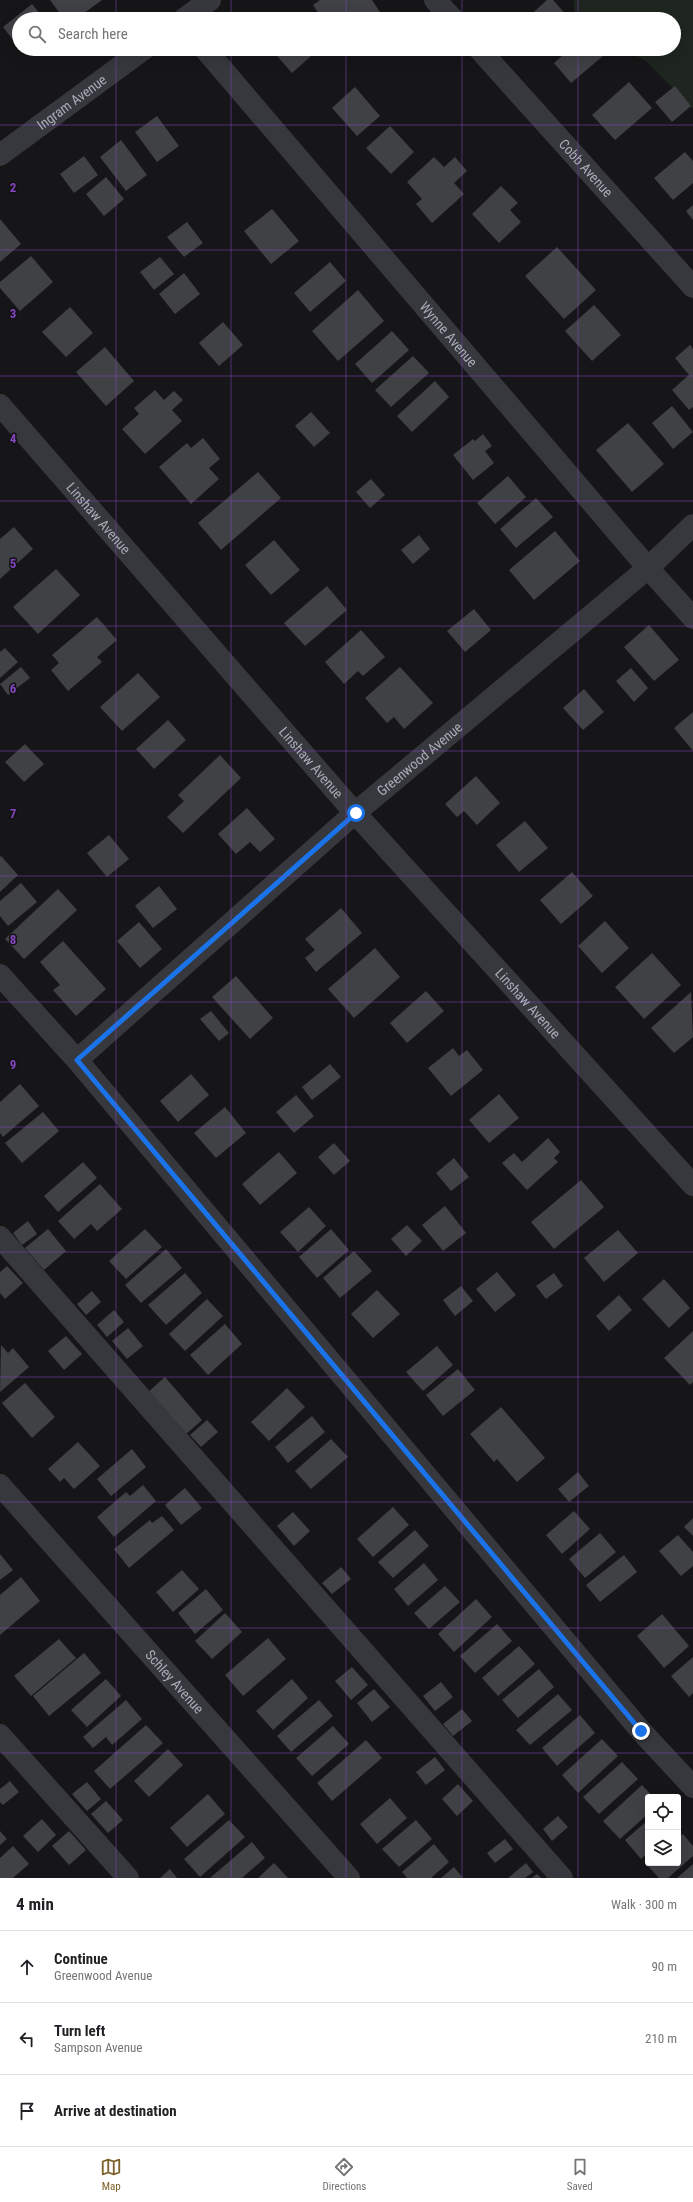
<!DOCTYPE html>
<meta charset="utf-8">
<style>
:root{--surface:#fff;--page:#f2f2f2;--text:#202124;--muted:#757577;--line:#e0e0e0;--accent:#7e622b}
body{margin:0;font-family:"Roboto Condensed",sans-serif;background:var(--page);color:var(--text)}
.controls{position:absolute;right:12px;bottom:12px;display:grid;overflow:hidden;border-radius:4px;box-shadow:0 4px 16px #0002}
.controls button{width:36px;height:36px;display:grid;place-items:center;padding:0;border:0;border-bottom:1px solid var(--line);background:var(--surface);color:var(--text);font:20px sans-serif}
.stop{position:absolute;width:12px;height:12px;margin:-9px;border:3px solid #1a73e8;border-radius:50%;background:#fff}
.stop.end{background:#1a73e8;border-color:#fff;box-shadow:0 1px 4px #0008}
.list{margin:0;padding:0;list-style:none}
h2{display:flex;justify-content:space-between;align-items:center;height:52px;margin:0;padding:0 16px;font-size:17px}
h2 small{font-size:13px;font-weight:400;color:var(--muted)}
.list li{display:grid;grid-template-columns:26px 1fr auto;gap:12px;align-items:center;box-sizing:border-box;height:72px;padding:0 16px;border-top:1px solid var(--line)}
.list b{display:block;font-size:15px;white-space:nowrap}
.list p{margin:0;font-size:13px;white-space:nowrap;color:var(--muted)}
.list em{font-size:13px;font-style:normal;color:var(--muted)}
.icon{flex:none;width:22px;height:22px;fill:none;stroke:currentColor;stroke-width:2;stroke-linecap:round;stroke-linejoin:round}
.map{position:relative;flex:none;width:693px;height:1878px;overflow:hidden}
.search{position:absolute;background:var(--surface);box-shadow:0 4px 16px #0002;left:12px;right:12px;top:12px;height:44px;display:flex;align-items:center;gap:10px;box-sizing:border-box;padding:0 14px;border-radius:22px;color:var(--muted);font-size:15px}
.sheet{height:268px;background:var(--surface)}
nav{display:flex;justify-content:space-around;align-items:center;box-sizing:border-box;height:56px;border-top:1px solid var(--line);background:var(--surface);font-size:11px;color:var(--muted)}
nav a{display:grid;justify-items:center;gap:2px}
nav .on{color:var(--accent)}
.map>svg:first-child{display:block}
.green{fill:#1e261f}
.building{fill:#404145}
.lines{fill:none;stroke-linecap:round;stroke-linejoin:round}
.minor{stroke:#37383d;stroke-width:22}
.route{stroke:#1a73e8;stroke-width:5}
.grid{fill:none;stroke:#8446be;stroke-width:1;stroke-opacity:0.55}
.labels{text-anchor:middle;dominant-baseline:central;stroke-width:3;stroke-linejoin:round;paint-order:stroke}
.street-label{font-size:14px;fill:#a8adb8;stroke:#111113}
.grid-label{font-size:13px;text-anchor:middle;font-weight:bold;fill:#8446be;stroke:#111113;stroke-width:3;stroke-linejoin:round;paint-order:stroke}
</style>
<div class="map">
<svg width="693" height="1878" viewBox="0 0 693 1878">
<rect width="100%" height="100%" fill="#161618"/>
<!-- green -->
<polygon class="green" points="574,0 693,0 693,109 646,61 624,49 674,49 674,19 574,19"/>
<!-- building -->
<g class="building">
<polygon points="50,0 102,0 76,19 64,19"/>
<polygon points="320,0 372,0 380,12 369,19 364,19 361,13 352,19 322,19 313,5"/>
<polygon points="547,0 553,0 570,19 526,19"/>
<polygon points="32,4 44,19 19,19 19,48 3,27"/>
<polygon points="271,49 319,49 292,73"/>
<polygon points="570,49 597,49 603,56 571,83 554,63"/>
<polygon points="629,82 652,108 615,140 592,115"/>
<polygon points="675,86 691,106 672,122 655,102"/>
<polygon points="355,87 380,116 357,136 332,108"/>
<polygon points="157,116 179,146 157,162 135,132"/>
<polygon points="390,126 414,152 391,174 366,148"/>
<polygon points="121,140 147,175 126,191 100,157"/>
<polygon points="685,152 693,161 693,183 673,200 654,178"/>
<polygon points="84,156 98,175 74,193 60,174"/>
<polygon points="434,157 444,167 455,157 467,171 454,183 464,194 432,223 416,204 422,199 407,182"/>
<polygon points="106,177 124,199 104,216 86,194"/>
<polygon points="501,186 518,203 510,210 521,222 499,243 472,214"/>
<polygon points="693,205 693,220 686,211"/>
<polygon points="272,209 299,241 271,264 244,231"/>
<polygon points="0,219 21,244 0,262"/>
<polygon points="187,222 203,243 184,257 167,237"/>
<polygon points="557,247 596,290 564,319 525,276"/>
<polygon points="31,256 53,282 20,311 0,288 0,282"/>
<polygon points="160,257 174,274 154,290 140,272"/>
<polygon points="330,262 346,281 310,312 294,293"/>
<polygon points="184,273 200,294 175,314 159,294"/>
<polygon points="358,290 384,321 338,361 312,331"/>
<polygon points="594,305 621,335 592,361 565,331"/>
<polygon points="70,307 93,333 66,357 42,332"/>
<polygon points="223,322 243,345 219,366 199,343"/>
<polygon points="392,331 409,350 372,383 355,364"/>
<polygon points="690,345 693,349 693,407 689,410 672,390 689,375 675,358"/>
<polygon points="105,347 134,381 106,406 76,372"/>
<polygon points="413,356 429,373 391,407 375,390"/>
<polygon points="435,381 449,397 412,432 397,416"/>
<polygon points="155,390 164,400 174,391 183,400 172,410 182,421 145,454 122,429 139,414 134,408"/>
<polygon points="672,406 693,432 673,449 652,423"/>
<polygon points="311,412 330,433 314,447 295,426"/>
<polygon points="628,423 664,464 632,492 596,450"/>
<polygon points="483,434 492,446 485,451 494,463 473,480 453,455 473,439 475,441"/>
<polygon points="203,438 220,459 209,468 219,479 191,504 159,467 187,443 191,448"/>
<polygon points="258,472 281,498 221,550 198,523"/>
<polygon points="508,476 526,497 495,524 477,503"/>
<polygon points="371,479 385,495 370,508 356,492"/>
<polygon points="536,498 553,517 516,548 500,529"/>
<polygon points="14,527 33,549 0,579 0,539"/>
<polygon points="555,531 580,561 534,600 509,570"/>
<polygon points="419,535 430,549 413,564 401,550"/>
<polygon points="274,540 300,570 271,595 245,565"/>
<polygon points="56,569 80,595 38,634 13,607"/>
<polygon points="327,586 347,610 305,646 284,623"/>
<polygon points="474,609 491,630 465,652 447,631"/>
<polygon points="97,617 117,640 97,657 102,662 68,691 51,670 59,663 52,655"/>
<polygon points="649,625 679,660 654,681 624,647"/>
<polygon points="361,630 385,657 363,676 358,671 344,684 325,662"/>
<polygon points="5,648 18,662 0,678 0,652"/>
<polygon points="21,667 30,678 8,695 0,684"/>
<polygon points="400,667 433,703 404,729 394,717 387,723 365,698"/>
<polygon points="631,668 648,688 634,702 616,681"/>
<polygon points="138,673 160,697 122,731 100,707"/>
<polygon points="584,689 604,712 583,730 563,708"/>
<polygon points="693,712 693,751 674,728"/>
<polygon points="168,720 186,740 154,769 136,749"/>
<polygon points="25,744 44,764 24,782 5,762"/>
<polygon points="220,755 241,778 183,833 167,817 184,801 178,795"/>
<polygon points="476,776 500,803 477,825 464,811 457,817 445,804"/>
<polygon points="247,808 275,839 260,852 250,842 236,854 218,834"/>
<polygon points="525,821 548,848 519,872 496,845"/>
<polygon points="109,835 129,859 107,877 87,853"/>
<polygon points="1,856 18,875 0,892 0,857"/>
<polygon points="572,872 593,896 561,924 540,900"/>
<polygon points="21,883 37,902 8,926 0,916 0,901"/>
<polygon points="159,886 177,909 153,928 135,906"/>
<polygon points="58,889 77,910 24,959 5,939"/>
<polygon points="341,908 362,933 316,972 305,958 315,950 305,939"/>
<polygon points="605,921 629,948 602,973 578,946"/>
<polygon points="139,922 162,949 140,968 117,941"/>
<polygon points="63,941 106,989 76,1016 53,990 60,985 40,962"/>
<polygon points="375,948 400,977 354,1018 328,989"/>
<polygon points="652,953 681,985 644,1019 615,987"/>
<polygon points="236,976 273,1018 250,1039 212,997"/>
<polygon points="426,991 444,1011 407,1043 390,1023"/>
<polygon points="691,992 693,1037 674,1053 651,1028"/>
<polygon points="211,1011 229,1033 219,1041 200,1019"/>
<polygon points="453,1048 459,1056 467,1050 483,1070 451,1096 428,1068"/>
<polygon points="330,1064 341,1077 312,1100 302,1087"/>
<polygon points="191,1074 209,1095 178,1122 160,1101"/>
<polygon points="20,1084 39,1106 3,1137 0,1133 0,1102"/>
<polygon points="499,1094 519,1118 489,1143 469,1120"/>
<polygon points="296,1095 314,1116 294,1133 276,1112"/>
<polygon points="225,1107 246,1133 216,1158 194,1133"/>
<polygon points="43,1112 59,1131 22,1163 5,1143"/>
<polygon points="548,1138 560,1152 554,1158 558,1162 527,1190 502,1163 514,1153 522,1162"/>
<polygon points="334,1143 350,1161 334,1175 318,1157"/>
<polygon points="279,1152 297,1173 260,1205 242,1184"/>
<polygon points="454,1158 469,1177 451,1191 436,1173"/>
<polygon points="83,1162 97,1178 58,1212 44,1196"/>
<polygon points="581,1180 604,1207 554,1249 531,1222"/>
<polygon points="100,1184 122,1209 97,1231 91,1224 74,1239 58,1221"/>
<polygon points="445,1206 466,1233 443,1251 422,1225"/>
<polygon points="309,1207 326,1226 298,1252 280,1232"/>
<polygon points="28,1221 37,1234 22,1245 13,1233"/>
<polygon points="407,1225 422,1241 406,1256 391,1239"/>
<polygon points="48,1229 66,1251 44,1270 25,1248"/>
<polygon points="145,1229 162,1247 126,1279 109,1261"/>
<polygon points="331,1229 349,1250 317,1278 299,1257"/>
<polygon points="618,1230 638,1253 604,1282 584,1258"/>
<polygon points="166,1249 182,1268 141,1303 125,1285"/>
<polygon points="354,1251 372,1271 340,1298 323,1278"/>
<polygon points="7,1266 23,1283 5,1299 0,1293 0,1272"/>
<polygon points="497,1272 516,1295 495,1312 476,1289"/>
<polygon points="185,1273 202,1293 166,1325 148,1305"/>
<polygon points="554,1273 563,1286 546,1299 536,1286"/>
<polygon points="664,1279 690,1308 669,1328 642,1299"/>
<polygon points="461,1286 473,1301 455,1316 443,1300"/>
<polygon points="377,1290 400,1314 373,1338 351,1314"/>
<polygon points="92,1291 101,1302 86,1315 77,1304"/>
<polygon points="619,1295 632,1310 609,1331 596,1316"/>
<polygon points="207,1299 223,1316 185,1351 169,1334"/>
<polygon points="114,1310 124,1322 107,1337 97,1325"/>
<polygon points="225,1324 242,1344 208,1375 190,1355"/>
<polygon points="128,1328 143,1346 127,1359 112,1341"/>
<polygon points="693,1331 693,1382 690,1385 664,1358"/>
<polygon points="66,1336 82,1354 64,1370 48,1351"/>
<polygon points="1,1345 8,1353 13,1348 29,1367 0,1392"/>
<polygon points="437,1346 453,1365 423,1391 406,1372"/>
<polygon points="458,1369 475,1390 443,1416 426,1395"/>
<polygon points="165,1377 202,1420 184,1436 147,1393"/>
<polygon points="25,1383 55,1417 32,1438 2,1403"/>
<polygon points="287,1388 305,1407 269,1441 251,1422"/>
<polygon points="501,1407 545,1458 517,1482 497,1459 494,1462 470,1434"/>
<polygon points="312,1416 325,1432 288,1463 275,1447"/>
<polygon points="207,1420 218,1432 201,1447 190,1435"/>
<polygon points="331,1439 348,1457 311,1489 295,1471"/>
<polygon points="78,1442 100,1466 74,1489 64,1478 60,1482 48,1469"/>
<polygon points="132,1449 146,1467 111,1496 97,1479"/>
<polygon points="578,1472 589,1486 569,1502 558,1489"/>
<polygon points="143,1485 156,1501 114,1537 97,1517 126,1492 130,1496"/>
<polygon points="185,1488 202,1508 181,1525 165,1505"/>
<polygon points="393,1507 409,1525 373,1557 357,1539"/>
<polygon points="574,1511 590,1529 562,1554 546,1535"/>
<polygon points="293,1512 310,1531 294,1546 277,1526"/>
<polygon points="162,1516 174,1530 129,1568 114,1549 150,1520 152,1523"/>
<polygon points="693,1518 693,1536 684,1527"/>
<polygon points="415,1530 429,1546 393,1578 378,1562"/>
<polygon points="600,1533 616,1552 585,1578 569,1559"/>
<polygon points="678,1535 693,1552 693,1566 681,1576 659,1551"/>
<polygon points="0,1554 13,1570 0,1580"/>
<polygon points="624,1555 637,1572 600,1602 586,1585"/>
<polygon points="424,1563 438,1580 408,1606 394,1589"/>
<polygon points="341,1567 351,1579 332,1594 322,1583"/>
<polygon points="182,1570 199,1589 173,1612 156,1592"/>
<polygon points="21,1577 40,1601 0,1635 0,1595"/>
<polygon points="445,1586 460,1602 429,1629 414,1613"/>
<polygon points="206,1589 223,1610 195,1634 178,1613"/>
<polygon points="476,1599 492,1617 454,1652 438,1634"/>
<polygon points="225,1613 242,1632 212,1659 195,1641"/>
<polygon points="662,1614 689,1646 664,1668 637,1636"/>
<polygon points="497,1624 512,1641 475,1673 460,1656"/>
<polygon points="268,1638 286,1659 243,1696 225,1675"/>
<polygon points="59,1639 76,1658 31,1696 14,1676"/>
<polygon points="519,1646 535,1664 498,1696 482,1678"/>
<polygon points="84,1653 101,1673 49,1716 33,1696"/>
<polygon points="693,1657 693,1693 689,1697 671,1676"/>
<polygon points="352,1667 368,1685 351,1700 335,1681"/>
<polygon points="539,1669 554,1687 518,1718 502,1700"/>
<polygon points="106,1679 121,1696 87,1727 71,1710"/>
<polygon points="292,1679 308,1698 273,1730 256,1711"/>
<polygon points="441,1682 453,1697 435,1711 423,1696"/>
<polygon points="374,1689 390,1707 372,1722 357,1703"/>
<polygon points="558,1694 572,1710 530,1745 516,1730"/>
<polygon points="126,1700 142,1719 112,1745 106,1737 93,1748 83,1737"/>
<polygon points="319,1700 333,1716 291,1752 277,1736"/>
<polygon points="462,1709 472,1721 453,1736 443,1724"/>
<polygon points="580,1715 595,1733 557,1766 542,1748"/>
<polygon points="146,1725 163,1743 110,1789 94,1771"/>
<polygon points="333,1726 349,1744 312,1776 296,1758"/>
<polygon points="602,1739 618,1756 578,1793 562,1775"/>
<polygon points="366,1740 382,1758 332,1801 317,1783"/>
<polygon points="168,1749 183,1765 149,1797 134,1781"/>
<polygon points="435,1757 445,1770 426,1785 416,1772"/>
<polygon points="622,1762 638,1779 599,1814 583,1797"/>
<polygon points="10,1781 19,1792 3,1805 0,1802 0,1789"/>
<polygon points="87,1782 101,1799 87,1811 72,1794"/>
<polygon points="458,1784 473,1801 457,1816 442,1799"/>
<polygon points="642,1785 653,1797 648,1797 648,1814 620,1839 603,1821"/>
<polygon points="208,1794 225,1814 187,1847 170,1828"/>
<polygon points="390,1798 407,1818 377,1844 360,1824"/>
<polygon points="106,1801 123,1820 108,1833 91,1814"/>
<polygon points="558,1816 568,1827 552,1841 543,1829"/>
<polygon points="42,1819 56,1835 38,1852 23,1836"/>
<polygon points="229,1820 245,1837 200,1877 184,1859"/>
<polygon points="416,1820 432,1839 399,1867 382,1849"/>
<polygon points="648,1820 648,1853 641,1859 625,1840"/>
<polygon points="0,1831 7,1839 0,1845"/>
<polygon points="69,1831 86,1850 69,1865 52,1846"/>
<polygon points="683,1834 693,1846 693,1856 668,1878 659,1878 647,1865 650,1863 678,1863 678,1839"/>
<polygon points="505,1839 513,1849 495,1863 487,1853"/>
<polygon points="252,1842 265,1858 242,1878 210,1878"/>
<polygon points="434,1844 449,1862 431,1878 407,1878 402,1872"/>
<polygon points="13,1846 29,1864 13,1878 0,1878 0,1858"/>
<polygon points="274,1863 288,1878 258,1878"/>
<polygon points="526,1863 533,1872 525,1878 508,1878"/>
<polygon points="693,1864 693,1878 677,1878"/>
<polygon points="454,1867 463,1878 441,1878"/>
<polygon points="170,1869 177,1878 160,1878"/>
<polygon points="537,1874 541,1878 532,1878"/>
</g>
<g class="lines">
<!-- minor -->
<g class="minor">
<polyline points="435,0 453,19"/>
<polyline points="184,19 210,0"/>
<path id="s1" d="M 205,49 L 648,568 L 693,618"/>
<path id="s2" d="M 479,49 L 693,287"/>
<path id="s3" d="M 0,155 L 144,49"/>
<path id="s4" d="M 0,405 L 355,813 L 693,1185"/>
<polyline points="0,975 77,1060 641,1731 693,1787"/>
<path id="s5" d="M 77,1060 L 355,813 L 648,568 L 693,525"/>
<polyline points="0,1237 562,1878"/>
<path id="s6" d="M 0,1485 L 349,1878"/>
<polyline points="0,1735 128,1878"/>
</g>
</g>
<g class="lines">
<!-- route -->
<polyline class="route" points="356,813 77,1060 641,1731"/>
</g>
<!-- grid -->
<path class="grid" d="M 116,0 L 116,19M 231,0 L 231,19M 346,0 L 346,19M 462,0 L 462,19M 578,0 L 578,19M 116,49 L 116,1878M 231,49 L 231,1878M 346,49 L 346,1878M 462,49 L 462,1878M 578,49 L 578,1878M 0,125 L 693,125M 0,250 L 693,250M 0,376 L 693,376M 0,501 L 693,501M 0,626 L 693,626M 0,751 L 693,751M 0,876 L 693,876M 0,1002 L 693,1002M 0,1127 L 693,1127M 0,1252 L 693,1252M 0,1377 L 693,1377M 0,1502 L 693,1502M 0,1628 L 693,1628M 0,1753 L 693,1753"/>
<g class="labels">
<!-- street labels -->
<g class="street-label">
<text stroke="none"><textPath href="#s3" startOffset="89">Ingram Avenue</textPath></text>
<text stroke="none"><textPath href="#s2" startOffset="160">Cobb Avenue</textPath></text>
<text stroke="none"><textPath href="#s1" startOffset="375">Wynne Avenue</textPath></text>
<text stroke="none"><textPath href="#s4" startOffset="150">Linshaw Avenue</textPath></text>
<text stroke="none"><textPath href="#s5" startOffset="456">Greenwood Avenue</textPath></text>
<text stroke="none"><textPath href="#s4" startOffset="474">Linshaw Avenue</textPath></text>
<text stroke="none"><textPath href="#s4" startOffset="798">Linshaw Avenue</textPath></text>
<text stroke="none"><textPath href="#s6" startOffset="263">Schley Avenue</textPath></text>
</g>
</g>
<g class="grid-label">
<text x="13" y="192">2</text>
<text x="13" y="318">3</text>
<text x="13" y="443">4</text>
<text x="13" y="568">5</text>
<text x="13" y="693">6</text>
<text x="13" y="818">7</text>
<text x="13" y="944">8</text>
<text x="13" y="1069">9</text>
</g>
</svg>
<div class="controls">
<button><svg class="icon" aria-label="locate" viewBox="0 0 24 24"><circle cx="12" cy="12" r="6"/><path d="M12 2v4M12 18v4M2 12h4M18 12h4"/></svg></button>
<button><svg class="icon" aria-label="layers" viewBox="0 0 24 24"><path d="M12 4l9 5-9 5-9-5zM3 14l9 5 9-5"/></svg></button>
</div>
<div class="stop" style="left:356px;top:813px"></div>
<div class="stop end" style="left:641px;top:1731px"></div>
<div class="search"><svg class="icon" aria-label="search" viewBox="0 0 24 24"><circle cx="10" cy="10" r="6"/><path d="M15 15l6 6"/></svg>Search here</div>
</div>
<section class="sheet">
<h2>4 min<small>Walk · 300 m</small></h2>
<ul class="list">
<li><svg class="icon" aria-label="ahead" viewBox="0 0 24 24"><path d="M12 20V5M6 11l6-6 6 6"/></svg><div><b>Continue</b><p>Greenwood Avenue</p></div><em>90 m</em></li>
<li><svg class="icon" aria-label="left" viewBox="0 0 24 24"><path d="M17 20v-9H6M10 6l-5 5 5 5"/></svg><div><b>Turn left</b><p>Sampson Avenue</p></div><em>210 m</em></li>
<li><svg class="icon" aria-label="arrive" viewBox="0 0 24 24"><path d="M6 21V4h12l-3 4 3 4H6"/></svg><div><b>Arrive at destination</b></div></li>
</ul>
</section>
<nav>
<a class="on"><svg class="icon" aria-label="map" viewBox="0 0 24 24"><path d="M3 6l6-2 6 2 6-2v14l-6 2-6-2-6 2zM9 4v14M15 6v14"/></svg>Map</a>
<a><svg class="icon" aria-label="directions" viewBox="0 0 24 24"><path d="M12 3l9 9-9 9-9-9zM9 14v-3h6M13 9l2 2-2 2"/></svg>Directions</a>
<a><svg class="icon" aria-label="saved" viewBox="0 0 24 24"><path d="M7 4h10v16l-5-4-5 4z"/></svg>Saved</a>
</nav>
